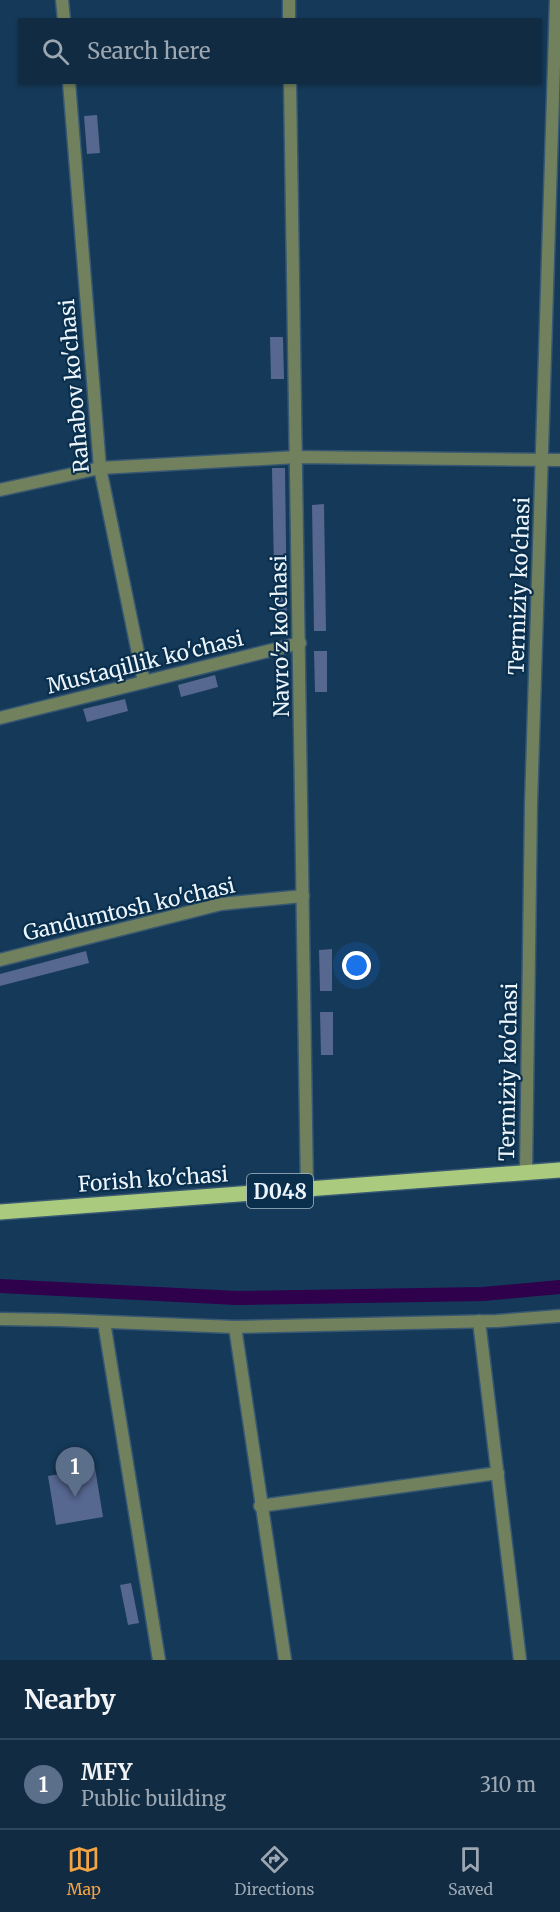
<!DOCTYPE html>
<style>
:root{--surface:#102b42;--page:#193349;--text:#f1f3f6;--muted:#9ca7b2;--line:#30475b;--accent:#f4a444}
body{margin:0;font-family:Merriweather,serif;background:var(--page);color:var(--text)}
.you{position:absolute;left:357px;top:966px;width:21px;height:21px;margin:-15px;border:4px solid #fff;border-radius:50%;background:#1a73e8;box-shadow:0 0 0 9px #1a73e833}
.badge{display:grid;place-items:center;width:39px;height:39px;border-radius:50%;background:var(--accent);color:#fff;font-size:20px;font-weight:700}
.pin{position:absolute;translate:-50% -50px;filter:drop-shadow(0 2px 3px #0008)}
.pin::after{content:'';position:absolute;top:32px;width:21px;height:18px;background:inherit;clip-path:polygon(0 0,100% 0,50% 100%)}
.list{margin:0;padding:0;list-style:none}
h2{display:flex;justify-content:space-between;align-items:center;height:78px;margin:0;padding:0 24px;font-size:26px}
h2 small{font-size:20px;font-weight:400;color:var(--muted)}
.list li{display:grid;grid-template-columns:39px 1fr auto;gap:18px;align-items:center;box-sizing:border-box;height:90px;padding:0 24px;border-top:2px solid var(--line)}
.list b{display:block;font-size:22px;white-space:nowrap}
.list p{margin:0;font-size:20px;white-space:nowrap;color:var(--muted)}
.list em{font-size:20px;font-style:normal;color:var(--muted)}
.icon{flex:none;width:33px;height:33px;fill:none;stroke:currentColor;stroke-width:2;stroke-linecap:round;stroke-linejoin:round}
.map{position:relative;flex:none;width:560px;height:1660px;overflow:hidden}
.search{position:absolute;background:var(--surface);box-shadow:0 2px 4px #0004;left:18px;right:18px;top:18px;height:66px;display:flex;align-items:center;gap:15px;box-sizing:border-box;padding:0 21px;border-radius:0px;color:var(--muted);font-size:22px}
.sheet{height:168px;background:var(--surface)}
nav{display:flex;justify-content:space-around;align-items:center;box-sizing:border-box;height:84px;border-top:2px solid var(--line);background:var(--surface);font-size:16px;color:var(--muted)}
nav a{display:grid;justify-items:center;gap:3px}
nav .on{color:var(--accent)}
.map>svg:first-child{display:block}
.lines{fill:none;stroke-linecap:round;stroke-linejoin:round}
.canal{stroke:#2f004b;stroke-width:14}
.building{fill:#566790}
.street-casing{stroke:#375772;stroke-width:15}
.primary-casing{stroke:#375772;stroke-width:18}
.street{stroke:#71815d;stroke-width:12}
.primary{stroke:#aaca7e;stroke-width:15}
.labels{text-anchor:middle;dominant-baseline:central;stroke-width:4.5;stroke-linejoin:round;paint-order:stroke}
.shield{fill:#092f4d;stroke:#a8b9c8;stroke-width:1.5}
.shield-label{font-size:20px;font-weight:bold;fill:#ecf4fc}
.street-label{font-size:21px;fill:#ecf4fc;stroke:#092f4d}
</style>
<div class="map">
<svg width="560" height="1660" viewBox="0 0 560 1660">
<rect width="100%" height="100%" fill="#153958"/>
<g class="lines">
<!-- canal -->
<polyline class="canal" points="0,1286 237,1298 483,1294 560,1287"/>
</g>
<!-- building -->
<g class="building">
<polygon points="97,115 100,153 87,154 84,116"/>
<polygon points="270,337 283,337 284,379 271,379"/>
<polygon points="272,468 285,468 287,621 275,621"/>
<polygon points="324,504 326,631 314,631 312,505"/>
<polygon points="314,651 327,651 327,692 315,692"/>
<polygon points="215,675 218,687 181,697 178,685"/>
<polygon points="125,699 128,711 87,722 83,709"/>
<polygon points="332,949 332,991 320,991 319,950"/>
<polygon points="86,951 89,963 0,986 0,974"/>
<polygon points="320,1012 333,1012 333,1055 321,1055"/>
<polygon points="95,1468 103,1517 56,1525 48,1476"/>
<polygon points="131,1583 139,1623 128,1625 120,1585"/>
</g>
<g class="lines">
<defs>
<g id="street">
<polyline points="62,0 64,20"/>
<polyline points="289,0 289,20"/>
<polyline points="69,82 100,468 144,682"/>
<polyline points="290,82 307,1189"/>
<polyline points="0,490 100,468 297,457 560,460"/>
<polyline points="0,718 300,643"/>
<polyline points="0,960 221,904 303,896"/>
<polyline points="526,1172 531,804 556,0"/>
<polyline points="0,1319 60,1320 235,1327 496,1321 560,1316"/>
<polyline points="479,1321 520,1660"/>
<polyline points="104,1322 159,1660"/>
<polyline points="235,1327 285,1660"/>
<polyline points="260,1506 498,1473"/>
</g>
<polyline id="primary" points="0,1212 560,1170"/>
</defs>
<!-- street casing -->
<use href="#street" class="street-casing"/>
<!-- primary casing -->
<use href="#primary" class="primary-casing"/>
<!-- street -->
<use href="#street" class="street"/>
<!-- primary -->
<use href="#primary" class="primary"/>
</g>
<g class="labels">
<!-- shield labels -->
<rect class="shield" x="247" y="1174" width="66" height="34" rx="4.5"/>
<g class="shield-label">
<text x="280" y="1191">D048</text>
</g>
<!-- street labels -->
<g class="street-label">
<text transform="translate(74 386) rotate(-95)">Rahabov ko'chasi</text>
<text transform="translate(519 586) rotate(-88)">Termiziy ko'chasi</text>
<text transform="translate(280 636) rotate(-91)">Navro'z ko'chasi</text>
<text transform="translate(145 662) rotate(-14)">Mustaqillik ko'chasi</text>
<text transform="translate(129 909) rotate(-13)">Gandumtosh ko'chasi</text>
<text transform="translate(508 1072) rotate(-89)">Termiziy ko'chasi</text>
<text transform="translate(153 1179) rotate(-4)">Forish ko'chasi</text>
</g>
</g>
</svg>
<div class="you"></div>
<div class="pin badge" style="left:75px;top:1497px;background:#5c6f8a">1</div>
<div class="search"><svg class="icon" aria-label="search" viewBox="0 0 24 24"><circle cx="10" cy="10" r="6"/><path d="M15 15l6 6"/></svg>Search here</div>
</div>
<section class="sheet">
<h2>Nearby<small></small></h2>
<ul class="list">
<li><span class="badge" style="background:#5c6f8a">1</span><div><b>MFY</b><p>Public building</p></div><em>310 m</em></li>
</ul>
</section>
<nav>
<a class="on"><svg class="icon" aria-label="map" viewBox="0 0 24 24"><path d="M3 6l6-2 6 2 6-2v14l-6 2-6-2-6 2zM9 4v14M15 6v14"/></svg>Map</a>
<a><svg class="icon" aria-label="directions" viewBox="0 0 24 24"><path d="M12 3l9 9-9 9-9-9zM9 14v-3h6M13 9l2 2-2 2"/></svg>Directions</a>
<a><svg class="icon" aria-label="saved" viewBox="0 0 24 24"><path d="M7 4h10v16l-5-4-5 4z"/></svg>Saved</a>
</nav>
